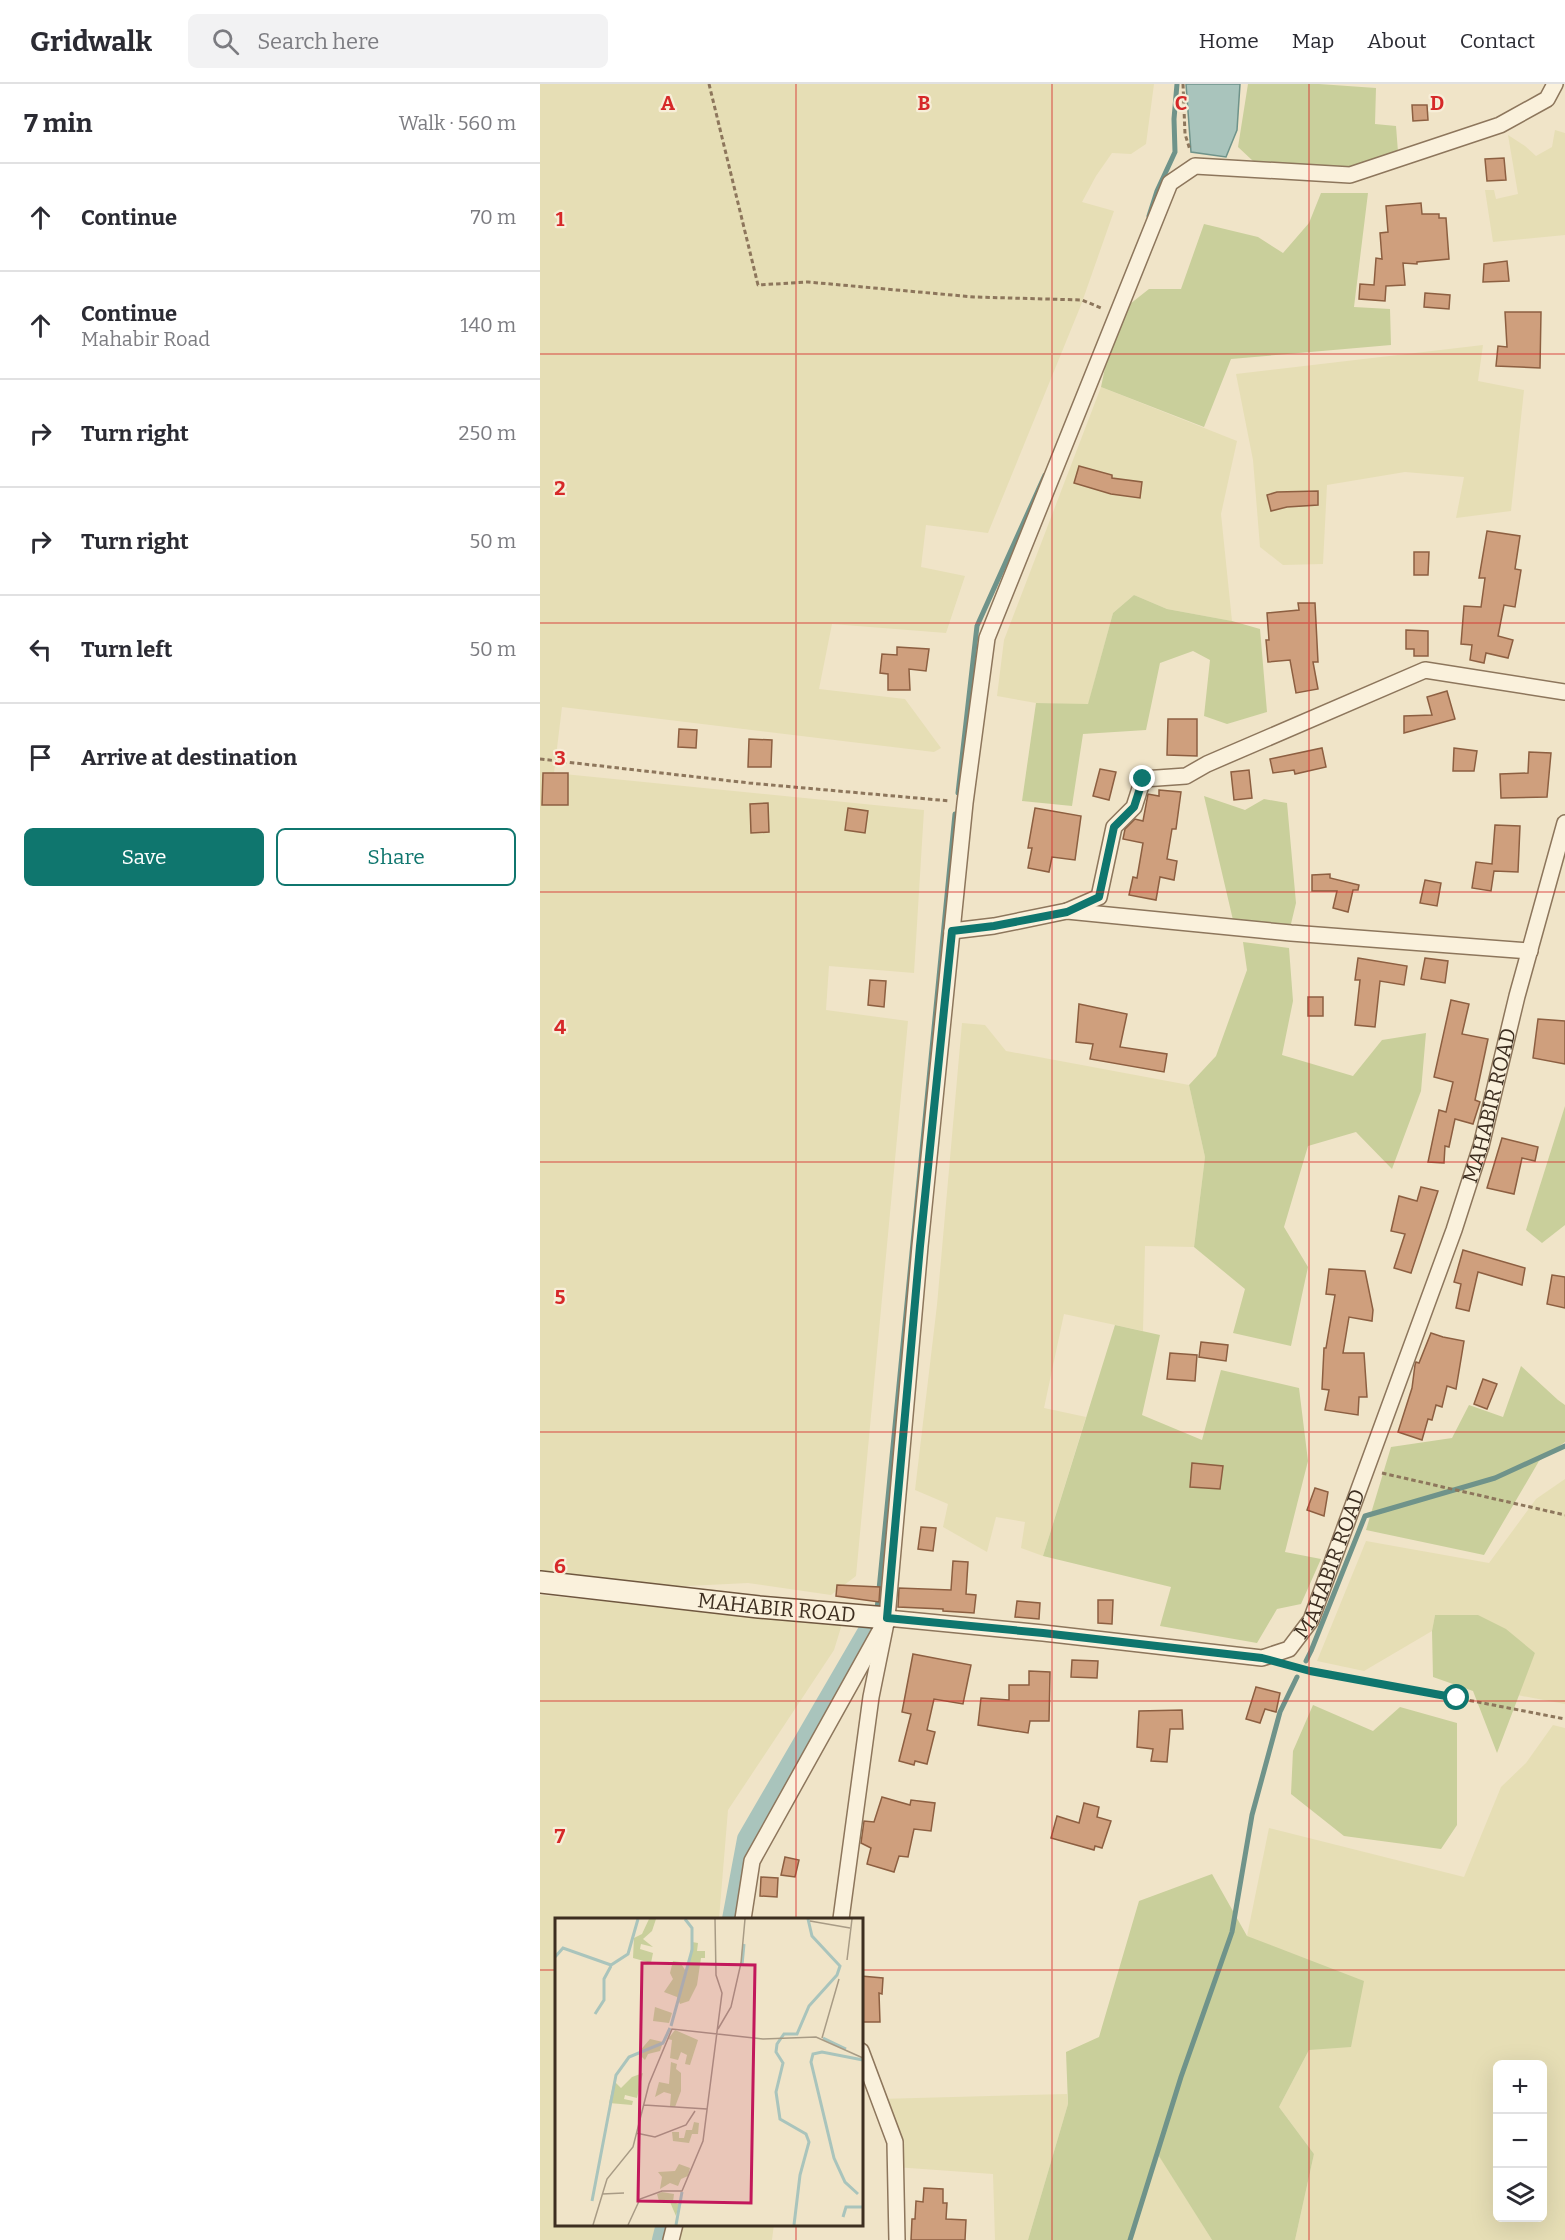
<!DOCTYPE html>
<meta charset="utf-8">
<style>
:root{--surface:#fff;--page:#f2f2f3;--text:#2b2b33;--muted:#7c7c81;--line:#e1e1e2;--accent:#0f766e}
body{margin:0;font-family:Bitter,serif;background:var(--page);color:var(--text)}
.controls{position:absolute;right:18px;bottom:18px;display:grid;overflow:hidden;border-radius:9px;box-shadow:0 6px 24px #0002}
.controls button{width:54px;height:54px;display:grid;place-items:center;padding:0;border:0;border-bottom:2px solid var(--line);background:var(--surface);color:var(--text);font:30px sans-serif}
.stop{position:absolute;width:18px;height:18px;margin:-14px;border:4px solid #0f766e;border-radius:50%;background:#fff}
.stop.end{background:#0f766e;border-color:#fff;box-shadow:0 2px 6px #0008}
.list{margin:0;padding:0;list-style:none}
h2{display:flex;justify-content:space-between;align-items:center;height:78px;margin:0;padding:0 24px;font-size:26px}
h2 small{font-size:20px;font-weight:400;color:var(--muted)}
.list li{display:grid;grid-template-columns:39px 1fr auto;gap:18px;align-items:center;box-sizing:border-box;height:108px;padding:0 24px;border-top:2px solid var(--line)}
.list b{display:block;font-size:22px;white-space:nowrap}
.list p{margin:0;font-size:20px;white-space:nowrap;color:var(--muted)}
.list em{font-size:20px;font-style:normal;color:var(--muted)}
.actions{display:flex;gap:12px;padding:18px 24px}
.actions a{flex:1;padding:14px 0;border:2px solid var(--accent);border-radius:9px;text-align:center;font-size:21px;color:var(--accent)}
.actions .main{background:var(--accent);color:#fff}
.icon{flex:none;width:33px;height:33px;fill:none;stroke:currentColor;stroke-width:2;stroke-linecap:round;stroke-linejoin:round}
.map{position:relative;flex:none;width:1025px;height:2156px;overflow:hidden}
header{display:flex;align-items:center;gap:36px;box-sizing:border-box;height:84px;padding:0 30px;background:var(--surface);border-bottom:2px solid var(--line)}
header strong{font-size:28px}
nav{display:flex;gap:33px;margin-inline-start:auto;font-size:21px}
.search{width:420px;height:54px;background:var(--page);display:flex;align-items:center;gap:15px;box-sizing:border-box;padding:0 21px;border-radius:9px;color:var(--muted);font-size:22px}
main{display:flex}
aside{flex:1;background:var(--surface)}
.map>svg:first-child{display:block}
.farmland{fill:#e6deb5;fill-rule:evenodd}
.green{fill:#c9cf9b}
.water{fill:#a9c4bc;stroke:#6f938a;stroke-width:1.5}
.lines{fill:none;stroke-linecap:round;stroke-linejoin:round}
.stream{stroke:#6f938a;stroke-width:5}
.canal{stroke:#a9c4bc;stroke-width:20}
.building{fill:#cf9f7d;stroke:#8d5f41;stroke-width:1.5}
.street-casing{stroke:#8d765c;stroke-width:18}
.secondary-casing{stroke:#6f573f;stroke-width:24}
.path{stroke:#8d765c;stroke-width:3;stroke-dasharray:4.5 3;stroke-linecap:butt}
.street{stroke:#faf1dc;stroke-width:15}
.secondary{stroke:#faf1dc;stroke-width:21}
.route{stroke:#0f766e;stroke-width:8}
.grid{fill:none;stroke:#d62828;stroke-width:1.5;stroke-opacity:0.55}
.labels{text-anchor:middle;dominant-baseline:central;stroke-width:4.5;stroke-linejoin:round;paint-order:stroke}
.street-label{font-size:21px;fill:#3d2e20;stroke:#f7eed8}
.inset-river{fill:none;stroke:#a9c4bc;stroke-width:3}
.inset-road{fill:none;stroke:#a89b85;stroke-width:1.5}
.view{fill:#c2185b;fill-opacity:0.15;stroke:#c2185b;stroke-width:3}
.inset-edge{fill:none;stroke:#3d2e20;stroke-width:3}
.grid-label{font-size:20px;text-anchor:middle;font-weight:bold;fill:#d62828;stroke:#f7eed8;stroke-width:4.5;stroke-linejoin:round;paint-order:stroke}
</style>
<header>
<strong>Gridwalk</strong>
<div class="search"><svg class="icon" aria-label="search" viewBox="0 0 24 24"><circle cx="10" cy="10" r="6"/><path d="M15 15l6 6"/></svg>Search here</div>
<nav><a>Home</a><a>Map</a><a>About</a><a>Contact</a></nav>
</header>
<main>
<aside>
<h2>7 min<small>Walk · 560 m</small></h2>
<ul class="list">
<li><svg class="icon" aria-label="ahead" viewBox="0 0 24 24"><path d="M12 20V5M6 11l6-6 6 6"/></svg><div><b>Continue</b></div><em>70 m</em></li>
<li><svg class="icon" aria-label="ahead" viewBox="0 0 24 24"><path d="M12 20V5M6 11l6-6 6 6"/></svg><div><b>Continue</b><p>Mahabir Road</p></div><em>140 m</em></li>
<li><svg class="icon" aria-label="right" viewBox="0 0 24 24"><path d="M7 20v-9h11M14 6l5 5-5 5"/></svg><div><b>Turn right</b></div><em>250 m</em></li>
<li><svg class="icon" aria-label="right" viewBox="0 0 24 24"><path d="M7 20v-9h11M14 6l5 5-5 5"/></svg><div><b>Turn right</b></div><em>50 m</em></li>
<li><svg class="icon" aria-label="left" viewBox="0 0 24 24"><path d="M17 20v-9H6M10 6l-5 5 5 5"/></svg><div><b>Turn left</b></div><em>50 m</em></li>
<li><svg class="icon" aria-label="arrive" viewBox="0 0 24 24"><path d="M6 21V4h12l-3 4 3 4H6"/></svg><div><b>Arrive at destination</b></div></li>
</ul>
<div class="actions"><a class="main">Save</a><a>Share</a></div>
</aside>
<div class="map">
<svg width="1025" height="2156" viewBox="0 0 1025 2156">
<rect width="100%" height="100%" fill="#f0e4c8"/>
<!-- farmland -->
<g class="farmland">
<polygon points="0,0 614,0 606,60 591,70 572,69 556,92 542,118 574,127 541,221 448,449 386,441 381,483 425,492 406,549 292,540 279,605 365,615 401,664 394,668 22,623 14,689 384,726 374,889 289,882 286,926 368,937 316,1492 291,1511 208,1499 127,1503 0,1494"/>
<polygon points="1015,46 1025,49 1025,151 953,158 945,106 954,106 956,115 978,110 968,51 985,62 996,72 1012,63"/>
<polygon points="943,261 938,297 984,306 971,427 916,434 924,393 865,388 787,401 783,480 743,481 720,463 713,376 696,290"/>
<polygon points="561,303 697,357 681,430 692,537 627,525 594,511 573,529 548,621 496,619 457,612 464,556"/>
<polygon points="422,939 445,941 466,967 649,1001 665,1073 654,1163 605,1162 603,1247 524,1230 504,1324 546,1333 503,1472 481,1464 485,1438 456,1433 447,1468 403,1443 408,1420 375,1406 397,1221"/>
<polygon points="1025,1395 1025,1620 977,1611 995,1569 895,1531 892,1547 824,1587 777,1577 826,1457 949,1479 996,1415"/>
<polygon points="0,1511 302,1540 294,1566 188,1726 179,1835 16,1835 16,2140 234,2140 232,2156 0,2156"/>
<path d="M 1013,1641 L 1025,1644 L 1025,2156 L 755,2156 L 774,2070 L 739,2023 L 769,1966 L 707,1852 L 729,1744 L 924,1793 L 961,1703 L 986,1679 ZM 957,1980 L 1002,1980 L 1002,2134 L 957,2134 Z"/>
<polygon points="527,2010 528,2020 488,2156 455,2156 453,2090 355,2083 339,2015"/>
<polygon points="617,2068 672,2156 590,2156"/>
</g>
<!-- green -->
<g class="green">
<polygon points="708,0 779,0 836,4 835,40 856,42 858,68 810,85 713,77 698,63"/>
<polygon points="781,109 828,109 814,223 850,225 851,261 691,275 664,343 561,303 576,231 609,205 641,205 664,140 718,153 743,169 769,139"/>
<polygon points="594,511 627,525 692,537 720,545 727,628 687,640 664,632 670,576 653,567 620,579 606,646 543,650 532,722 482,717 496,619 548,620 573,529"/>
<polygon points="664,712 705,726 724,715 747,719 756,819 750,844 693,836"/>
<polygon points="703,858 749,864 753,917 742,971 813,992 842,956 886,949 881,1007 852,1085 816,1048 768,1062 744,1143 768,1183 751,1262 693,1249 705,1205 654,1163 665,1073 649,1001 676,972 707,886"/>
<polygon points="1025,1022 1025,1141 1002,1159 986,1146"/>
<polygon points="575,1241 620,1251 602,1331 662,1356 681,1286 759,1304 768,1377 745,1468 781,1475 761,1520 737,1525 717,1559 620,1542 631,1503 503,1472"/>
<polygon points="981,1282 1018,1316 1025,1321 1025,1358 999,1377 944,1471 826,1446 851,1363 912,1354 929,1321 963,1333"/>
<polygon points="895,1531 938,1531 966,1545 995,1569 957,1669 933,1607 893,1593 892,1547"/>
<polygon points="773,1621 833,1647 860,1623 917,1639 917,1741 901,1765 804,1752 751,1710 753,1667"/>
<polygon points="672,1790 707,1852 824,1897 811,1963 769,1966 739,2023 774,2070 755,2156 672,2156 617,2069 590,2156 488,2156 528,2020 526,1968 559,1953 599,1817"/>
</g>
<!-- water -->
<polygon class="water" points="646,0 700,0 697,46 686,73 651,68"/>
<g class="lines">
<!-- stream -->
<g class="stream">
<polyline points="609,132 617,107 635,68 634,35 637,0"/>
<polyline points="418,709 437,542 505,391"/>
<polyline points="337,1526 415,730"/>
<polyline points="766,1577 771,1567 825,1432 955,1394 1025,1362"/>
<polyline points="590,2156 641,1993 692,1848 712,1731 740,1628 757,1593"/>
</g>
<!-- canal -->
<g class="canal">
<polyline points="192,1835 207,1755 329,1545"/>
<polyline points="122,2156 126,2140"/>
</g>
</g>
<!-- building -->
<g class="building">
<polygon points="872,21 887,21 888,36 873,37"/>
<polygon points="964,74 966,96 947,97 945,75"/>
<polygon points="881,119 882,130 899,130 899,134 906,134 909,175 877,178 877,180 863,179 865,201 846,202 845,217 819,215 820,200 834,201 836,174 842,175 840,149 848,148 846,122"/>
<polygon points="967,177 969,197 943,198 944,180"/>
<polygon points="885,209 910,211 909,225 884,223"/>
<polygon points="965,228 1001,228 1000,284 956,282 958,262 967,263"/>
<polygon points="539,382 572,391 572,394 602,398 600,414 571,410 534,399"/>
<polygon points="778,407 778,421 747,423 731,427 727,411 737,408"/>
<polygon points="947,447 980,452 975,485 981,486 975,523 964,521 958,552 973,556 968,574 946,569 944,579 930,576 932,561 921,560 924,522 941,523 945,494 939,494"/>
<polygon points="874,468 889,468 888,491 874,491"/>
<polygon points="758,519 775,519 778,578 773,578 778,605 756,609 750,576 728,578 726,556 729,556 727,529 759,526"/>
<polygon points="866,546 888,547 888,572 874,572 874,565 866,565"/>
<polygon points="357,563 389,565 386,587 369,585 370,606 348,606 348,590 340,589 342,570 357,571"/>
<polygon points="907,607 915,635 864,649 864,632 892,631 887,613"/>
<polygon points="628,635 657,635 657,672 627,671"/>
<polygon points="139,645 157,646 156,664 138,663"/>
<polygon points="209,655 232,656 231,683 208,683"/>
<polygon points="782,664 786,683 755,690 754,686 733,689 730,675"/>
<polygon points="914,664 937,667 934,687 913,687"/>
<polygon points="989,668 1011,669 1007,713 961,714 960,690 988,689"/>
<polygon points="560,685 576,688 569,716 553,712"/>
<polygon points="709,686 712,714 694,716 691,688"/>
<polygon points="3,689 28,689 28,721 2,721"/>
<polygon points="619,706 641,708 636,745 632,745 627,775 637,777 634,796 620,793 616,816 589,811 593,793 597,794 603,759 583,755 585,745 595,735 603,737 608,710 619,712"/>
<polygon points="228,719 229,748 211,749 210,720"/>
<polygon points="308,724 328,727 325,749 305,746"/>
<polygon points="495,724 541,732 535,776 512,773 509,788 488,784 492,764 488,764"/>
<polygon points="955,741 980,742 978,788 954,787 951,807 932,804 936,778 952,780"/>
<polygon points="790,790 790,794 819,801 818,806 813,806 808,828 793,824 797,807 772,807 772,791"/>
<polygon points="885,796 901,799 897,822 880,819"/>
<polygon points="818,874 867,882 864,901 840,897 835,943 815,941 820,896 815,896"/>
<polygon points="885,874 908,877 905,899 881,895"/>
<polygon points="330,896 346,897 344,923 328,921"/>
<rect x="768" y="913" width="15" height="19"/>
<polygon points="911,916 929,920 922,950 948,955 935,1016 940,1018 933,1040 915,1035 909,1063 905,1062 904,1079 888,1078 899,1026 906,1028 913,998 894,993"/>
<polygon points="539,920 587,930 580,963 627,970 624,988 550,975 553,960 536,958"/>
<polygon points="998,935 1025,937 1025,980 993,974"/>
<polygon points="962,1054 998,1063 995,1077 982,1074 974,1110 947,1104"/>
<polygon points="881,1103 898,1107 871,1189 854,1184 865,1150 851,1147 859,1112 877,1117"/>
<polygon points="923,1166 985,1184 982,1201 938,1188 929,1227 916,1224 921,1200 914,1198"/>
<polygon points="789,1185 825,1187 833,1226 832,1237 809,1233 803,1269 824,1269 827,1313 819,1313 818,1331 785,1326 789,1306 782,1305 784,1264 786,1264 795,1211 786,1210"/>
<polygon points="1012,1191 1025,1193 1025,1224 1007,1220"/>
<polygon points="891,1249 903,1253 924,1257 916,1305 907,1302 902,1323 896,1321 892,1336 888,1335 882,1356 858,1348 872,1304 875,1281 876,1278 879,1279"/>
<polygon points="661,1258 688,1261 686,1277 659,1273"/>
<polygon points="630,1269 657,1271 655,1297 627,1295"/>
<polygon points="943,1295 957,1300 947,1325 934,1320"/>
<polygon points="652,1379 683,1382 680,1405 650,1403"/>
<polygon points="775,1404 788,1408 784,1432 767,1426"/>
<polygon points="381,1443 396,1444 393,1467 378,1465"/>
<polygon points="413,1477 428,1478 426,1510 436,1511 434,1529 403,1527 403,1525 358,1523 359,1504 411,1506"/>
<polygon points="297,1501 340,1503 339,1518 296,1512"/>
<polygon points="558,1516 573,1516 572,1540 558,1539"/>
<polygon points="477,1517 500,1519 499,1535 475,1533"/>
<polygon points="373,1570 431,1581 423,1620 394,1615 387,1646 395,1648 387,1680 375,1677 374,1681 359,1677 371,1630 362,1628"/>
<polygon points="532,1576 558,1577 557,1594 531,1593"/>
<polygon points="489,1587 510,1588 509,1637 490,1637 488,1649 438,1641 441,1614 469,1616 469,1601 489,1601"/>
<polygon points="716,1603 740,1609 736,1628 725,1625 720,1639 706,1635"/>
<polygon points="642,1626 643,1645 630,1645 627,1678 611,1677 613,1665 597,1663 599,1627"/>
<polygon points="342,1713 370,1721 371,1716 395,1719 391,1747 374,1745 368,1773 359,1772 354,1788 327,1780 331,1764 321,1759 324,1737 334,1738"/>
<polygon points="544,1719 559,1723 557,1733 571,1737 562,1764 555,1762 554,1766 511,1754 517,1732 539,1739"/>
<polygon points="245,1773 259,1776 255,1793 241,1791"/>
<polygon points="221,1793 238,1794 237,1813 220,1812"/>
<polygon points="321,1892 343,1894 342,1910 339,1909 340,1938 322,1938"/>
<polygon points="384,2104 403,2105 403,2119 407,2119 406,2135 426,2136 425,2156 371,2156 372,2135 375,2135 376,2117 383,2118"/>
</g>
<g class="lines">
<defs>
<g id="street">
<polyline points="527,827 559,813 574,743 594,723 603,695 646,692 667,680 885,586 1025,608"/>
<polyline points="412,847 454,842 527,827 751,849 990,867"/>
<path id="s1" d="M 347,1534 L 503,1549 L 722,1574 L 749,1565 L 771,1536 L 914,1146 L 941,1062 L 977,912 L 1025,739"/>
<polyline points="203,1835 212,1777 340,1547"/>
<polyline points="301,1835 331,1613 347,1534 380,1162 425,719 447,554 630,99 655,82 810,91 960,41 1007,15 1015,0"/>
<polyline points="321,1967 355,2058 357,2156"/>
<polyline points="131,2156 135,2140"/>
</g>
<g id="secondary">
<path id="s2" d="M 0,1498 L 219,1523 L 347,1534"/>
</g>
</defs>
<!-- street casing -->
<use href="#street" class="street-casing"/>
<!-- secondary casing -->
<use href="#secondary" class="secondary-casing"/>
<!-- path -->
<g class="path">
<polyline points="169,0 218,201 268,198 434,213 542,216 561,224"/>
<polyline points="643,0 645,50 650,66"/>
<polyline points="0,675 209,699 410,717"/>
<polyline points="842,1389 1025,1431"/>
<polyline points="753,1582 1025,1635"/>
</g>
<!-- street -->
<use href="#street" class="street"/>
<!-- secondary -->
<use href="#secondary" class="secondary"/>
</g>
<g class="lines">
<!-- route -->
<polyline class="route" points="603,695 594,723 574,743 559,813 527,828 454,842 412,847 380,1162 347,1534 503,1549 722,1574 770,1587 917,1614"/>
</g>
<!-- grid -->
<path class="grid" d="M 256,0 L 256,1835M 512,0 L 512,2156M 769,0 L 769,2156M 0,270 L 1025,270M 0,539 L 1025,539M 0,808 L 1025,808M 0,1078 L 1025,1078M 0,1348 L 1025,1348M 0,1617 L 1025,1617M 0,1886 L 16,1886M 321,1886 L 1025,1886M 256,2140 L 256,2156"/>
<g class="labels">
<!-- street labels -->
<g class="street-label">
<text stroke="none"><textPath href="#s1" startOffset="987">MAHABIR ROAD</textPath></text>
<text stroke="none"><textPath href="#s1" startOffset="501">MAHABIR ROAD</textPath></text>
<text stroke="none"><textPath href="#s2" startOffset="238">MAHABIR ROAD</textPath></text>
</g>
</g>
<!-- overview -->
<g transform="translate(15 1834)">
<rect width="308" height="308" fill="#f0e4c8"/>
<path d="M 94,1 L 101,1 L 97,13 L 88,21 L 98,29 L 86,26 L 85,31 L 98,35 L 96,45 L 78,40 L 79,20 L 87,16 ZM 137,24 L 143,25 L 142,33 L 150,33 L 150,40 L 146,40 L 142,67 L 134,83 L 125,86 L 122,79 L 109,74 L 118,61 L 115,55 L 118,43 L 125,44 L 132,55 ZM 100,89 L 117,95 L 114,105 L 98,103 ZM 120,112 L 143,122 L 135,147 L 130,146 L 132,137 L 126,134 L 123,142 L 115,140 L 117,122 L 113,121 ZM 95,121 L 108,124 L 105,133 L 93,136 L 90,142 L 83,135 ZM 116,144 L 122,146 L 121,151 L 126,155 L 126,173 L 120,189 L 115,188 L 116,176 L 109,174 L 100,179 L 104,164 L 114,166 ZM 88,155 L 82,180 L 70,177 L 69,181 L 78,183 L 77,187 L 54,185 L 59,163 L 66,170 L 77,159 ZM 139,204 L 144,205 L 143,216 L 137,216 L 134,225 L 118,223 L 117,214 L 124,214 L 124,220 L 129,220 L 131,212 L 137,212 ZM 124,246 L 135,250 L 133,258 L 126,261 L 123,268 L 115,265 L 105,271 L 107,259 L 103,254 L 120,253 ZM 107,274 L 119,276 L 118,284 L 124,286 L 121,298 L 115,284 L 104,283 L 102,276 Z" fill="#c9cf9b"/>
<path class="inset-river" d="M 0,39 L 8,30 L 56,47 L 73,36 L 83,1M 187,47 L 189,26M 40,96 L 49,82 L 49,61 L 56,48M 116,108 L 137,32 L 137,10 L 130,1M 268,120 L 291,131M 303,276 L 290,264 L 279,240 L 256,144 L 258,136 L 267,134 L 308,142M 37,283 L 61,157 L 74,139 L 108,125 L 115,110M 288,299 L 291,289 L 308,289M 121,307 L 127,274M 239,307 L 245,257 L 254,224 L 251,216 L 225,201 L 221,174 L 228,145 L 221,134 L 222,126 L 229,116 L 242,116 L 254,88 L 282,57 L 285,48 L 257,18 L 253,1"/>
<path class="inset-road" d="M 255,3 L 295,10M 292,42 L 297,1M 163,111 L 176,89 L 186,45 L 190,1M 267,120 L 284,61M 89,187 L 152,191M 81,215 L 100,219 L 131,207 L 140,193M 47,276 L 69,275M 38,307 L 52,261 L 78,229 L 94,166 L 117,111 L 208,121 L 261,119 L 308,140M 73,307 L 85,281 L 107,273 L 127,273 L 148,223 L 167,75 L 161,57 L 160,1"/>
<path class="view" d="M 87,45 L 200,47 L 196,285 L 83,283 Z"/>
<rect width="308" height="308" class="inset-edge"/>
</g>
<g class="grid-label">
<text x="128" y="26">A</text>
<text x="384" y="26">B</text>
<text x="641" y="26">C</text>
<text x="897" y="26">D</text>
<text x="20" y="142">1</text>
<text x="20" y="411">2</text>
<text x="20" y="681">3</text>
<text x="20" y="950">4</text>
<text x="20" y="1220">5</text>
<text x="20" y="1489">6</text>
<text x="20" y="1759">7</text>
</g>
</svg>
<div class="controls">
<button>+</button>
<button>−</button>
<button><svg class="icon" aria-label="layers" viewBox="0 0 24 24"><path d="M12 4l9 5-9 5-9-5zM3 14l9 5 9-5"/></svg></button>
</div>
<div class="stop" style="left:917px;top:1614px"></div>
<div class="stop end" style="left:603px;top:695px"></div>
</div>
</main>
